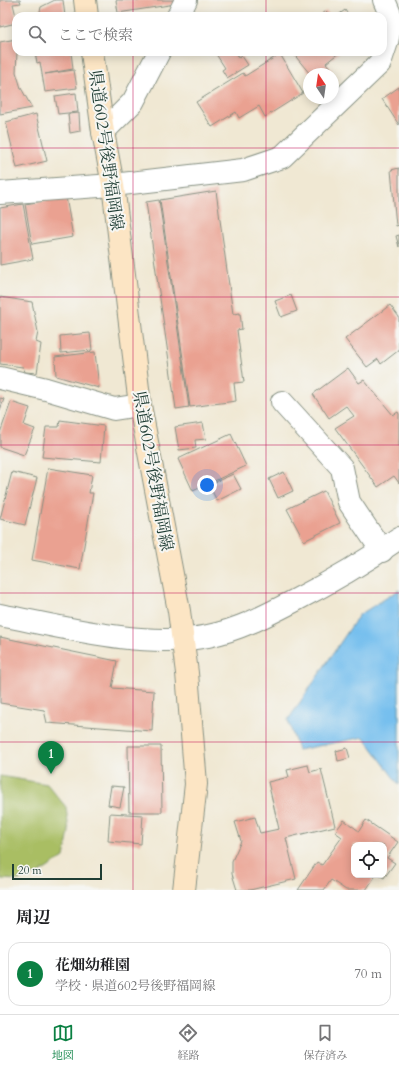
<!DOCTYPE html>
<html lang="ja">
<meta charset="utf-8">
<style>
:root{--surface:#fff;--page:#f2f2f2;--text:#202124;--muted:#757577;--line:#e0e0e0;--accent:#0b8043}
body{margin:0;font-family:Cardo,"Noto Serif JP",serif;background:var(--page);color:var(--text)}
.controls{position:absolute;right:12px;bottom:12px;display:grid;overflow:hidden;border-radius:8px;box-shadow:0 2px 10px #0003}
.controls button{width:36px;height:36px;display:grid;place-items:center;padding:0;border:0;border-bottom:1px solid var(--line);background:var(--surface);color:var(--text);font:20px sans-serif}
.compass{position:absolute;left:303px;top:68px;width:36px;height:36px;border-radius:50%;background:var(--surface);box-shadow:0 2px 10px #0003;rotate:347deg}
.scale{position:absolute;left:12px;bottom:10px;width:90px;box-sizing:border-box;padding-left:4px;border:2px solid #1f3d34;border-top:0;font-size:11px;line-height:14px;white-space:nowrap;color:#1f3d34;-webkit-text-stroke:3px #f6f6f2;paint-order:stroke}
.you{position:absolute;left:207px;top:485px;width:14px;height:14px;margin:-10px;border:3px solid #fff;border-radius:50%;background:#1a73e8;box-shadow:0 0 0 6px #1a73e833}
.badge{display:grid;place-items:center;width:26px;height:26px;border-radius:50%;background:var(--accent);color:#fff;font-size:13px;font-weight:700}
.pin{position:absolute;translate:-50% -33px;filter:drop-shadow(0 1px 2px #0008)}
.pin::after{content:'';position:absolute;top:21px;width:14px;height:12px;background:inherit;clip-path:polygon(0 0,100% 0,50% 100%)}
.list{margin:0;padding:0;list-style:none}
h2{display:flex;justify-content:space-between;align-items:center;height:52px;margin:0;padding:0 16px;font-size:17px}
h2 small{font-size:13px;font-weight:400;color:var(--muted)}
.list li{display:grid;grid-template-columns:26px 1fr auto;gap:12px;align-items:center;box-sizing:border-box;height:64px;margin:0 8px 8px;padding:0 8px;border:1px solid var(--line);border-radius:12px}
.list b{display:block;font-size:15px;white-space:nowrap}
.list p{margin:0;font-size:13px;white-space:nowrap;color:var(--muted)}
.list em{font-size:13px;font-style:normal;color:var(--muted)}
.icon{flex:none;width:22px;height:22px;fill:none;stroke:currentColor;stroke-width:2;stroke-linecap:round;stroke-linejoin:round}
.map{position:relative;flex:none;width:399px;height:890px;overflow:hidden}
.search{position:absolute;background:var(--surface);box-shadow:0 2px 10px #0003;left:12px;right:12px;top:12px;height:44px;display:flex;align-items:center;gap:10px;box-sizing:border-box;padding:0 14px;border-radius:12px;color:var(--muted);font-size:15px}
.sheet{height:124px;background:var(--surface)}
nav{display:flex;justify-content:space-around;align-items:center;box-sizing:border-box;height:56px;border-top:1px solid var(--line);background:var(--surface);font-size:11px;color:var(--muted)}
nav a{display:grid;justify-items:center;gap:2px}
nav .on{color:var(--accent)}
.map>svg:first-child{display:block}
.green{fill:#a9be63;stroke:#647e4c}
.water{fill:#76bfee;stroke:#4a7e91}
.building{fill:#eaa191}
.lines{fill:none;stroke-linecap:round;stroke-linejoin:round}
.minor-casing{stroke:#889284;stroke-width:24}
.secondary-casing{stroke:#889284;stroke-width:24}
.minor{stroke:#fff;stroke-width:22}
.secondary{stroke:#fce5c4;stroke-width:22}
.grid{fill:none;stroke:#c2185b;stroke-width:1;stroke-opacity:0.55}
.labels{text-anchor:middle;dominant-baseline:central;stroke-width:4;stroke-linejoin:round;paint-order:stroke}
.street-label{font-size:17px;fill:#1f3d34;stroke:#f6f6f2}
</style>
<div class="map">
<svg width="399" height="890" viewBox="0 0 399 890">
<rect width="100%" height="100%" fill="#f6f6f2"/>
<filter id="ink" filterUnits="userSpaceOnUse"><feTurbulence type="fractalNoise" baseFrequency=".025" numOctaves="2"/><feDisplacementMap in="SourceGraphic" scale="8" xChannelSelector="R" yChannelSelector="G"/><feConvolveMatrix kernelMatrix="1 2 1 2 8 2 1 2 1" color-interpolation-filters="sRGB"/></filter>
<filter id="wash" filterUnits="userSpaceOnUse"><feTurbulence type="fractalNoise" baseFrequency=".012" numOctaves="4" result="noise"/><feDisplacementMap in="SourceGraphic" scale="16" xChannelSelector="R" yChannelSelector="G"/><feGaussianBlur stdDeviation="0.9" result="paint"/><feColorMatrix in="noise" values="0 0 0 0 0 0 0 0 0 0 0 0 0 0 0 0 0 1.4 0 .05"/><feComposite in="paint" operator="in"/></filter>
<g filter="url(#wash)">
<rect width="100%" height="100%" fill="#f0e8d3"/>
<!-- green -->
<polygon class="green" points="0,776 47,784 66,807 69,832 64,857 38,874 18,880 0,879"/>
<!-- water -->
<polygon class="water" points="399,590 399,785 364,737 298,750 288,720 359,615"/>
<g id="blocks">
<!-- building -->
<g class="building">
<polygon points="0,0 20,0 21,3 13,4 16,16 16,23 0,27"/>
<polygon points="55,0 63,0 65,16 39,16 41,7"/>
<polygon points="116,0 182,0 182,3 118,13"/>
<polygon points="345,10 349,16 337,16"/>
<polygon points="326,11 330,16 320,16"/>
<polygon points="16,39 16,52 17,52 16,72 21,88 32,108 0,114 0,42"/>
<polygon points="35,52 71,52 73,69 45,74 74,70 77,88 45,92 40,62 37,63"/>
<polygon points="220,52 236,52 239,58 242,56 248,65 227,78 222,70 225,68 216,54"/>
<polygon points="292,52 340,52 326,63 332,70 327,74 310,74"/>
<polygon points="280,54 303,93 265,117 259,106 239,118 236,112 212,127 196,102 243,73 245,76"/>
<polygon points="399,87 399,125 382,99"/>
<polygon points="76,93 78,112 58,114 55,96"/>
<polygon points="79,113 80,131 70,133 68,114"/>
<polygon points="36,114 47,161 17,168 6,122"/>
<polygon points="399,168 399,225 396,226 391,170"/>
<polygon points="216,191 233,314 240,313 242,329 237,330 244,382 234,383 236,401 190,407 160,200"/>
<polygon points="66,197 73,237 32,244 25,204"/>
<polygon points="159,200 189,407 176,409 146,202"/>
<polygon points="23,204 33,259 0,265 0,208"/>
<polygon points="399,235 399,247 396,236"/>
<polygon points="291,295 297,311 281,317 275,301"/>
<polygon points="0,297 32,302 38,332 36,342 41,344 37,373 25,372 23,367 0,364"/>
<polygon points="390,305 399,317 399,350 381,364 378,359 367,367 345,339"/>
<polygon points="90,333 92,350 61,353 60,336"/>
<polygon points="95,352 99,388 56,376 55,357"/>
<polygon points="348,368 359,383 364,380 393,415 398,412 399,414 399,483 394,476 378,487 335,428 354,416 346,406 329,418 313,394"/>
<polygon points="0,398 4,399 0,410"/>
<polygon points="11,402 30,408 24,425 35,429 24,455 0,447 0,433"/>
<polygon points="60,420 104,426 101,462 42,457 46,427 59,427"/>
<polygon points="203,423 206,439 195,440 196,448 179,450 175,427"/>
<polygon points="231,434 246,466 193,491 178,459"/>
<polygon points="48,468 92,475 89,493 93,493 80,569 32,560"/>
<polygon points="12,472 37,478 25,525 0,519"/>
<polygon points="284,472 293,491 278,498 269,479"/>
<polygon points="233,474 241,489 217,501 209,485"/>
<polygon points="324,491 340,523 304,541 287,509"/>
<polygon points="0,637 117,661 112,688 154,691 152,731 47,723 44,710 0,703"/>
<polygon points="128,746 161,746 162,812 129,812"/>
<polygon points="347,748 350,758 338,761 336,751"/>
<polygon points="308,765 310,772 321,769 335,826 286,838 296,879 250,890 237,890 232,874 232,861 241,841 235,822 255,817 260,833 279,829 268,782 289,777 287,770"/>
<polygon points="111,786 124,787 120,807 108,805"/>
<polygon points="110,813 143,815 141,844 108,841"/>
<polygon points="344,820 359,831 366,820 398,842 387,858 395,863 384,878 379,875 384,875 384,845 354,845 354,875 376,875 366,890 346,890 331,880 324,890 298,890 317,862 322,865 342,837 335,832"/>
</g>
</g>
</g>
<g filter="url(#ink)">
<use href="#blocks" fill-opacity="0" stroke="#889284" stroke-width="1"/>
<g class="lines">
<defs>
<g id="minor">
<polyline points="178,16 186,0"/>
<polyline points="103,132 133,102 159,52"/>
<polyline points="0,193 113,185 243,170 282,157 380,63 387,42 392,19 384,0"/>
<polyline points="0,378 46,389 114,409 140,405"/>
<polyline points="282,402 342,468 349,502 382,551"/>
<path d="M 0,615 C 63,627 145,649 208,636 C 238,630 265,616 292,602 C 329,583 365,562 399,538"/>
</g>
<g id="secondary">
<polyline points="85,0 87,16"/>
<polyline points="92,52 103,132 113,185 140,405 179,611 187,673 196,784 184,890"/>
</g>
</defs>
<!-- minor casing -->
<use href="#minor" class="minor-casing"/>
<!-- secondary casing -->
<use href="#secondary" class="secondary-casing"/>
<!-- minor -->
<use href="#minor" class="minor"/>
<!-- secondary -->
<use href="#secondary" class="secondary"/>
</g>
</g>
<!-- grid -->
<path class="grid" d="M 133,0 L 133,16M 266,0 L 266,16M 133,52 L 133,890M 266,52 L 266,890M 0,148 L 399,148M 0,297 L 399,297M 0,445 L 399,445M 0,593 L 399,593M 0,742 L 399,742"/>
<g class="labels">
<!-- street labels -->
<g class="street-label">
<text transform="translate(106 150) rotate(82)">県道602号後野福岡線</text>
<text transform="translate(153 471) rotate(80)">県道602号後野福岡線</text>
</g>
</g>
</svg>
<div class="controls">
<button><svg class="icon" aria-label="locate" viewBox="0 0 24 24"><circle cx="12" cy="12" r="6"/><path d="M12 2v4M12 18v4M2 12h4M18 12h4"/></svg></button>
</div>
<svg class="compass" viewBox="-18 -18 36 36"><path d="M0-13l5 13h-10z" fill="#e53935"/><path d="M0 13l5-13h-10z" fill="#757577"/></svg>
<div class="scale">20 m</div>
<div class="you"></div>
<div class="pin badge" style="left:51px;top:774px">1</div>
<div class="search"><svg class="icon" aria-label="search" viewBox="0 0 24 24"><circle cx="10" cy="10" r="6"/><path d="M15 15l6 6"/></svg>ここで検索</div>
</div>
<section class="sheet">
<h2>周辺<small></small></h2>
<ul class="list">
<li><span class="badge">1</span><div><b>花畑幼稚園</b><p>学校 · 県道602号後野福岡線</p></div><em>70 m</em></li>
</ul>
</section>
<nav>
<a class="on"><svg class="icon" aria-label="map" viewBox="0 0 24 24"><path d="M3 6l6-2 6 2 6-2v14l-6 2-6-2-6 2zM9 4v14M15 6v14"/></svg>地図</a>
<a><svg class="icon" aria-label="directions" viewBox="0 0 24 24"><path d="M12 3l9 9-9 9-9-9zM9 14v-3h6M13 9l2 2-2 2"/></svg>経路</a>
<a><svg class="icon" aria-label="saved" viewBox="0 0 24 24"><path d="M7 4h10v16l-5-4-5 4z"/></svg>保存済み</a>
</nav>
